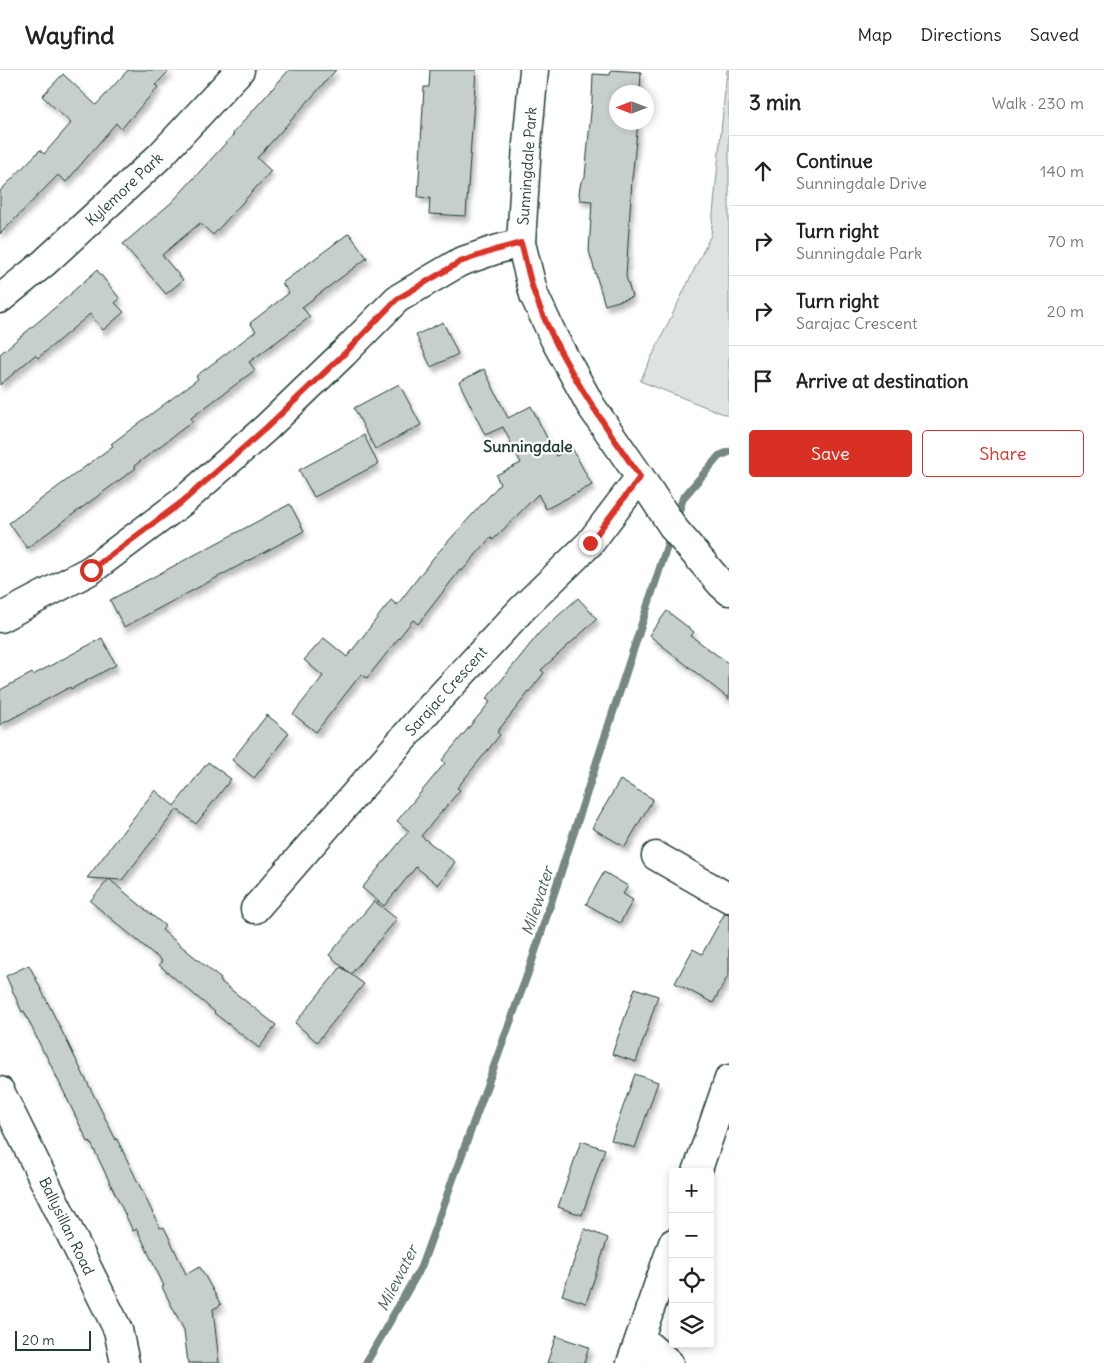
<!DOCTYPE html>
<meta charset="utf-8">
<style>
:root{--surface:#fff;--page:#f2f2f2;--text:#222;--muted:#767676;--line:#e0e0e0;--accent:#d93025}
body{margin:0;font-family:Delius,sans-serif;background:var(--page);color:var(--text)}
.controls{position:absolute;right:15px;bottom:15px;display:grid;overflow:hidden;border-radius:5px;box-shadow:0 2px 8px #0003}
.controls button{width:45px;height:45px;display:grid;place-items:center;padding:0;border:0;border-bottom:1px solid var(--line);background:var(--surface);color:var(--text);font:25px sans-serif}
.compass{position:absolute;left:609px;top:15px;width:45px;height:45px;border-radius:50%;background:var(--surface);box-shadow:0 2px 8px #0003;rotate:270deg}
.scale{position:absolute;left:15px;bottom:12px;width:76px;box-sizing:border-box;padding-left:5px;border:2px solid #1f3d34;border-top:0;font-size:14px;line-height:18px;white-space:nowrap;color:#1f3d34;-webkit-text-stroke:4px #fff;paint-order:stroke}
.stop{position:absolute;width:15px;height:15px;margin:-11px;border:4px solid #d93025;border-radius:50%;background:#fff}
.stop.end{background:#d93025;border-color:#fff;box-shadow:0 1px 5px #0008}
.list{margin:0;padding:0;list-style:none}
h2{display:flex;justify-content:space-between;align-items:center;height:65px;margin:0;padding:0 20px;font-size:21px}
h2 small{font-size:16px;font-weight:400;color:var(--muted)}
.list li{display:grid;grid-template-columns:32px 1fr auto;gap:15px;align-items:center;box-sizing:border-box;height:70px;padding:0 20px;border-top:1px solid var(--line)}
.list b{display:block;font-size:19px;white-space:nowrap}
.list p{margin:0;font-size:16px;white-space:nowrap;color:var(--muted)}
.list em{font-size:16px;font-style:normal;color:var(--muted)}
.actions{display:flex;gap:10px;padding:15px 20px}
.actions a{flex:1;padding:11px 0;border:1px solid var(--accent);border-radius:5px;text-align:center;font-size:18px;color:var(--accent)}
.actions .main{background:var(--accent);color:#fff}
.icon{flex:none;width:28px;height:28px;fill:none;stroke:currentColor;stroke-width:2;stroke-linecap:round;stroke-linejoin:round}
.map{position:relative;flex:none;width:729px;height:1293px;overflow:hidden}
header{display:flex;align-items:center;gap:30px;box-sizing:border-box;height:70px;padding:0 25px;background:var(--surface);border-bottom:1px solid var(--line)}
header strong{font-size:24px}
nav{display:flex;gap:28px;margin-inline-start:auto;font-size:18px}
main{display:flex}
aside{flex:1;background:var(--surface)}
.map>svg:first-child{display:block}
.green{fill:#dee3e2;stroke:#7e908b}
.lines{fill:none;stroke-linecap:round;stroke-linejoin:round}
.stream{stroke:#758883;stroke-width:8}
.building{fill:#c7cfcc;stroke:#1f3d34;filter:url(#shadow)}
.minor-casing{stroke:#1f3d34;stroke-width:31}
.minor{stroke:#fff;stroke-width:28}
.route{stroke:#d93025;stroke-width:6}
.labels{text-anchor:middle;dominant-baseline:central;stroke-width:4.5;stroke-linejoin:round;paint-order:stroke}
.street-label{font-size:15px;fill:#1f3d34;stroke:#fff}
.neighbourhood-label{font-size:16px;font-weight:bold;fill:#1f3d34;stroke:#fff}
.water-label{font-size:16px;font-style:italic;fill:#4a625b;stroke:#fff}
</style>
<header>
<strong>Wayfind</strong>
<nav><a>Map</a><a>Directions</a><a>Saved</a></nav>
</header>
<main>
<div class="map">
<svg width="729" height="1293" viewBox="0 0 729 1293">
<defs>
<filter id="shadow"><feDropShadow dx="3" dy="5.5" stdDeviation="2.5" flood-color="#0004"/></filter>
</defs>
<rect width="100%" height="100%" fill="#fff"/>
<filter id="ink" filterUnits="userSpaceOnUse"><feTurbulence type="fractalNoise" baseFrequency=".02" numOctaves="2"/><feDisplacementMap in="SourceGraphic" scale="10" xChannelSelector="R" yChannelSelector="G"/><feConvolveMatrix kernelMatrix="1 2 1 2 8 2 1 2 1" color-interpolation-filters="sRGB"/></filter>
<g filter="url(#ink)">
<!-- green -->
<polygon class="green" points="727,0 729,0 729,346 640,311 711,165"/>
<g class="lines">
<!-- stream -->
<g class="stream">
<polyline points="676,451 683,428 719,386 729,382"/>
<polyline points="366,1293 421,1197 529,900 671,464"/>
</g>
</g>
<!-- building -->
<g class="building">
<polygon points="128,0 170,0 155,15 158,17 121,59 116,53 66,112 58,105 0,164 0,121 40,80 44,84 71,53 42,26 63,4 96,35"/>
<polygon points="289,0 336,0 257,88 271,101 213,165 200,153 162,185 183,210 166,224 123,174 172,132 234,64 233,63"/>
<polygon points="430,0 476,0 466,146 429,144 430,128 418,127 424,17 429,17"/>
<polygon points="611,0 641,2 640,22 616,22 616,52 638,52 632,109 626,206 632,227 605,235 589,181 592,131 580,130 579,123 581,112 585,107 592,31 593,4 610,5"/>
<polygon points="349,163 367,188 302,237 310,247 249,292 255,300 191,348 193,351 134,396 136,398 27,478 9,453 113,376 111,374 198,309 196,306 256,261 250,253 289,223 282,213"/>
<polygon points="97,200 120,229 115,233 124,242 103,260 90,244 38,288 35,285 0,315 0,284 71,224 71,223"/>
<polygon points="443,252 458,284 431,297 416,265"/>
<polygon points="484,299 508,348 531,336 556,386 572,378 592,415 546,439 538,424 493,470 491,467 462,501 460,500 418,554 413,550 367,608 361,604 316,662 293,644 323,606 304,590 324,568 347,587 391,530 397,535 434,487 500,414 496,405 521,393 503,357 485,365 459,312"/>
<polygon points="399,314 421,355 375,379 354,338"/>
<polygon points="364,365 378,394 314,427 299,400"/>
<polygon points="290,434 304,461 124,557 110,530"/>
<polygon points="578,528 597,549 541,600 544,603 497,662 500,665 457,718 460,720 421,766 455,792 438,815 416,797 384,836 362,818 409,761 397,751 445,693 442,690 490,632 486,629 504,607 540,562"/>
<polygon points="667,541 694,562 691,566 729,594 729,629 649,565"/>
<polygon points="102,568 116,595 71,619 70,617 0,655 0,620 32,603 33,605"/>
<polygon points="267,645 289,663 254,708 232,690"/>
<polygon points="208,692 231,709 196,754 177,739 122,810 87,808 155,720 174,736"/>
<polygon points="620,710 653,729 625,777 592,758"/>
<polygon points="604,802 628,816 623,824 633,830 620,853 586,834"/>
<polygon points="109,809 165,856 162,860 221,909 220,911 276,955 259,978 214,943 215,942 159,895 162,891 90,831"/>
<polygon points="374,831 397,849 351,904 329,885"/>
<polygon points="725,843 729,844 729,904 713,933 675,913 693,879 702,884"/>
<polygon points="29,895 116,1070 117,1069 160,1158 164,1157 186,1204 200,1197 221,1235 213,1239 219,1293 188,1293 184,1260 162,1217 164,1216 137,1159 133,1161 90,1071 88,1072 45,983 44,983 24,941 22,942 6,906"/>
<polygon points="341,897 364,914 317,972 295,953"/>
<polygon points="635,918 658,926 636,992 612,984"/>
<polygon points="635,1004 658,1012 635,1078 611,1070"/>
<polygon points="581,1071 605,1079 582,1145 558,1137"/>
<polygon points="585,1159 608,1168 586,1233 562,1225"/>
<polygon points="556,1266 589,1277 584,1293 547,1293"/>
</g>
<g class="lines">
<defs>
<g id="minor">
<polyline points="534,0 527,74 521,173 534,225 555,270 591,336 640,407 675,460 721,514 729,521"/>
<polyline points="0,229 44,193 160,86 240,0"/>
<polyline points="0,548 91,500 182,432 266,358 344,283 397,229 460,192 495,180 521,173"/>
<polyline points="656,786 729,828"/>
<polyline points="255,839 429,639 522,539 590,473 640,407"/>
<polyline points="0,1021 118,1260 125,1293"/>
<polyline points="697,1102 729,1009"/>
<polyline points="640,1268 669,1293"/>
<polyline points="631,1293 673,1173"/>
</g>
</defs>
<!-- minor casing -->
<use href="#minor" class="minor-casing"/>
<!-- minor -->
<use href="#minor" class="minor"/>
</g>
</g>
<g class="lines" filter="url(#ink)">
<!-- route -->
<path class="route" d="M 91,500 L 182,432 L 266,358 L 344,284 L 397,229 L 460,192 L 495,180 L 521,173 C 526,190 529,209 535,225 C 558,289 602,351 640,407 L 590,473"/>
</g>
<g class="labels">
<!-- street labels -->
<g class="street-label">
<text transform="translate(527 96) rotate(-86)">Sunningdale Park</text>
<text transform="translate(124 119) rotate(-43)">Kylemore Park</text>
<text transform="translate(446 621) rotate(-48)">Sarajac Crescent</text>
<text transform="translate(67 1156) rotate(64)">Ballysillan Road</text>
</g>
<!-- neighbourhood labels -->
<g class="neighbourhood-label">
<text x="528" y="376">Sunningdale</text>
</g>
<!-- water labels -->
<g class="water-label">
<text transform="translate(537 831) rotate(-72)">Milewater</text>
<text transform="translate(397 1208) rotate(-63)">Milewater</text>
</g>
</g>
</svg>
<div class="controls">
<button>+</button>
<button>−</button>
<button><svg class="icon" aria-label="locate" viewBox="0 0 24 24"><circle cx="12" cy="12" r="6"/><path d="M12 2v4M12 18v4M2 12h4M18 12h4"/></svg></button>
<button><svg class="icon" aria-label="layers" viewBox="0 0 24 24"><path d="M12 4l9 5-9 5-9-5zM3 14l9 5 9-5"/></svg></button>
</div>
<svg class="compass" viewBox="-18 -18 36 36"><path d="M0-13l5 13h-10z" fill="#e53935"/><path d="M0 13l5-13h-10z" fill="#767676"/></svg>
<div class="scale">20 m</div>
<div class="stop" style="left:91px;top:500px"></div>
<div class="stop end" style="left:590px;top:473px"></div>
</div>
<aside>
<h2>3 min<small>Walk · 230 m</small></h2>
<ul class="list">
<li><svg class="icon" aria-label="ahead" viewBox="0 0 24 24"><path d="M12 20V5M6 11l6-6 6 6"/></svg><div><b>Continue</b><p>Sunningdale Drive</p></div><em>140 m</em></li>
<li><svg class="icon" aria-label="right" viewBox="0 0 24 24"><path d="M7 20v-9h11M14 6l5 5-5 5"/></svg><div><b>Turn right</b><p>Sunningdale Park</p></div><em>70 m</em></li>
<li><svg class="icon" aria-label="right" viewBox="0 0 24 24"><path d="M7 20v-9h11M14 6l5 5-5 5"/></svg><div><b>Turn right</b><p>Sarajac Crescent</p></div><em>20 m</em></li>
<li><svg class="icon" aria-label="arrive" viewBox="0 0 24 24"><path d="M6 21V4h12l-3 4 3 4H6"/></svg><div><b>Arrive at destination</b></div></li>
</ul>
<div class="actions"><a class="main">Save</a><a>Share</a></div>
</aside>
</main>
